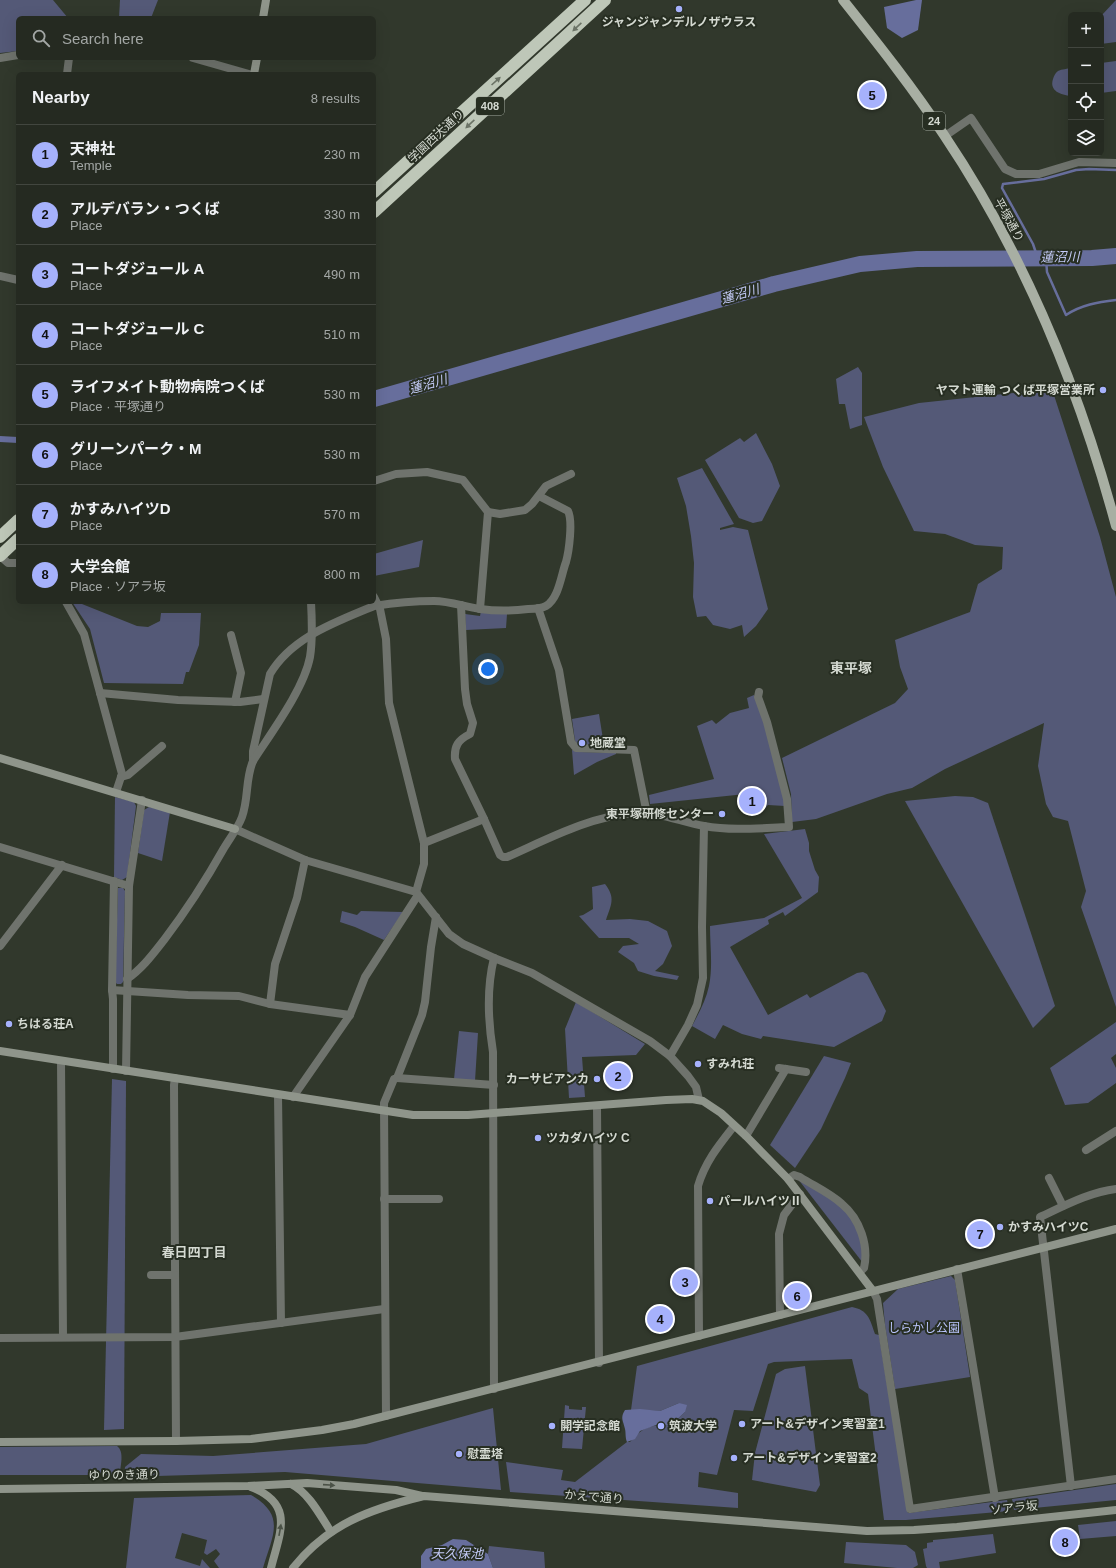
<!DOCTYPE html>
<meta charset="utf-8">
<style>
:root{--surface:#252a21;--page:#2d322a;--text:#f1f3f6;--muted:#a3a7a5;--line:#42463f;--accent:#a6b1fc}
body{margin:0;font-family:Helvetica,"Noto Sans JP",sans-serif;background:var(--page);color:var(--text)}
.controls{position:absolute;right:12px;top:12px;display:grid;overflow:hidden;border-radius:6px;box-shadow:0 4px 16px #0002}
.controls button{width:36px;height:36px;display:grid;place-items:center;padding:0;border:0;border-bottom:1px solid var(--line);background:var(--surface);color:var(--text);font:20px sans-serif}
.you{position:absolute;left:488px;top:669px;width:14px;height:14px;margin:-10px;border:3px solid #fff;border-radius:50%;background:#1a73e8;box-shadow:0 0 0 6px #1a73e833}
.badge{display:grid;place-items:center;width:26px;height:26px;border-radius:50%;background:var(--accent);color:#111;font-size:13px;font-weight:700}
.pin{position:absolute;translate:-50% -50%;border:2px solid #fff;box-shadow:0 1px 4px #0006}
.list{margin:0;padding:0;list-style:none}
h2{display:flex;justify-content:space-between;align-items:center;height:52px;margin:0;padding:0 16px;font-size:17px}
h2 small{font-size:13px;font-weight:400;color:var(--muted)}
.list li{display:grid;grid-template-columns:26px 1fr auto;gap:12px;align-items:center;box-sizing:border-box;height:60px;padding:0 16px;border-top:1px solid var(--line)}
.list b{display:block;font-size:15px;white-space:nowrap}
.list p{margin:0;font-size:13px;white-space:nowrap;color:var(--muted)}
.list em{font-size:13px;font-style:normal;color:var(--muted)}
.icon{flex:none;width:22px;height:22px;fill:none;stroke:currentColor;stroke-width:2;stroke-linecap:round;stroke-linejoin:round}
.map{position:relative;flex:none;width:1116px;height:1568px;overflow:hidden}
.search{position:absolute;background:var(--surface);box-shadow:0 4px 16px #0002;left:16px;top:16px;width:360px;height:44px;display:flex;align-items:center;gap:10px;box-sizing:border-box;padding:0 14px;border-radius:6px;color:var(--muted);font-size:15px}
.panel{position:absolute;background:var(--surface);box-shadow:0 4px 16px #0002;left:16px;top:72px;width:360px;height:532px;border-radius:6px}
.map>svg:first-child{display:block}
.green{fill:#545977}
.water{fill:#676e9c}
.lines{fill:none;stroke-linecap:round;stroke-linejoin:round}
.stream{stroke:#676e9c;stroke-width:2.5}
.river{stroke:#676e9c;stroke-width:16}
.street{stroke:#6f736d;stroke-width:8}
.secondary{stroke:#8f958b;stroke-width:8}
.primary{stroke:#a8afa3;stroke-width:10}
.highway{stroke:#bec7b8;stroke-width:12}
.oneway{fill:#6b7366}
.oneway2{fill:#4b5247}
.poi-dot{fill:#a6b1fc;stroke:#272e22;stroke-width:1.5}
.labels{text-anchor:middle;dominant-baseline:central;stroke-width:4;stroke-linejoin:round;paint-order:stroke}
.shield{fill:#272e22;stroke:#a0a69c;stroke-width:1}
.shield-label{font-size:11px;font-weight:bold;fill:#d4d9d1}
.poi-label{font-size:12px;font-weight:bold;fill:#d4d9d1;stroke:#272e22;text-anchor:start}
.street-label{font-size:12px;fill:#d4d9d1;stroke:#272e22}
.park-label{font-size:12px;fill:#b9c3fc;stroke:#272e22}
.water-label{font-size:13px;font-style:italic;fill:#c4cbf7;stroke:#272e22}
.neighbourhood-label{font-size:13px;font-weight:bold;fill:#d4d9d1;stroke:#272e22}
.quarter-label{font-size:14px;font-weight:bold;fill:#d4d9d1;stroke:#272e22}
</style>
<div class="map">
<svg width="1116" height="1568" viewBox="0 0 1116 1568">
<rect width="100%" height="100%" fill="#31382c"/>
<!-- green -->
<g class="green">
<polygon points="0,0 53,0 68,18 18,18 18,51 0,53"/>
<polygon points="120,0 158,0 151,18 119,18"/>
<polygon points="1116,0 1116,42 1101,44 1101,16"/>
<polygon points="1116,61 1116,91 1101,93 1101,63"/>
<path d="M 1071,68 L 1071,96 C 1061,95 1049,91 1053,79 C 1054,76 1055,73 1058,71 C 1062,69 1067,69 1071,68 Z"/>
<polygon points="858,367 862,373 862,425 850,429 845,404 839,404 836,379"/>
<polygon points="1052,389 1100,537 1116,597 1116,1007 1081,907 1086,891 1068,821 1053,817 1046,804 1038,766 1044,723 945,769 912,788 887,794 816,819 792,822 791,794 782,758 895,703 908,689 900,667 895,640 970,612 978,584 1002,569 1003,547 975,545 945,534 914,531 883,467 864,417 919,403"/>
<polygon points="756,433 772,464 780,486 762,521 753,523 739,518 705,460 740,438 744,442"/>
<polygon points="702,468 734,524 720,528 720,530 733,527 748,530 768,609 756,626 744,637 742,625 730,629 713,625 706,616 697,617 693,597 694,563 691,536 686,506 677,478"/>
<polygon points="423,540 419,567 374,576 374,554"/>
<polygon points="72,602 77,602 137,626 148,627 160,621 161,613 201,613 199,645 189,672 186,672 183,684 104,683 90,629"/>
<polygon points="481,611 507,614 506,628 466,630 465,614 480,616"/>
<path d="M 754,695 L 760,707 L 784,793 L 785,806 L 768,805 C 756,817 754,818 740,809 L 757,806 L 755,793 L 650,804 L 649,795 L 714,779 L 697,726 L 712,720 L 716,724 L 730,713 L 749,708 L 747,698 Z"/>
<polygon points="599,714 604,746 578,746 575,741 572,719"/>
<polygon points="572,750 580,752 616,753 616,754 597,762 574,775"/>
<polygon points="955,796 973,797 988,803 1055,1006 1033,1028 905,801"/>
<polygon points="115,797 134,802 136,806 127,877 122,880 114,877"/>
<polygon points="149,807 170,812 162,861 138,853 144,810"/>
<path d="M 805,829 L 809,843 L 809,851 L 815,870 L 819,877 L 818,892 L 785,916 L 783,912 L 768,920 L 769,924 L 730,947 L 768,1015 L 807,994 L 810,998 L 857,973 L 863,972 L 867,974 L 885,1009 L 886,1011 L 882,1021 L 834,1047 L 763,1036 L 761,1039 L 742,1034 L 723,1025 L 715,1039 L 692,1026 C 699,1013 706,1000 709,986 C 713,966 710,946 710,926 L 764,918 L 802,898 L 764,834 Z"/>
<path d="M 605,884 C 616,898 611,905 606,920 L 630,919 L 648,921 L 667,931 L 672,946 L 663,964 L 655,971 L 679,976 L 677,980 L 654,976 L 638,971 L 634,963 L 618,952 L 623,946 L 639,944 L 629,938 L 599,938 L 579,916 L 583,915 L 593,909 L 592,887 Z"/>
<polygon points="118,888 123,888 125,891 123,982 121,984 117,984 115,982"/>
<polygon points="342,911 357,915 361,911 403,912 384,940 355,927 340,922"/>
<polygon points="576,1002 645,1044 636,1055 582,1057 585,1097 569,1098 565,1029"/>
<polygon points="1116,1022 1116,1054 1111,1058 1116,1068 1116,1083 1088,1103 1065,1105 1050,1068"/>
<polygon points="459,1031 478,1033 475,1081 454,1079"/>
<polygon points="824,1056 851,1063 845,1078 821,1129 795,1168 770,1145"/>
<polygon points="112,1079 126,1081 124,1429 104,1430"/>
<polygon points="798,1179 839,1204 853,1220 864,1247 863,1263"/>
<polygon points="951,1276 955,1280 970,1377 895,1389 885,1325 883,1303 898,1289"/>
<path d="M 852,1307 C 868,1310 870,1319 875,1334 L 879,1335 L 908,1513 L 1007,1500 L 1009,1511 L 906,1520 L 884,1520 L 868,1394 L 859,1388 L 852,1359 L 774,1362 L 768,1364 L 753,1411 L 734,1410 L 717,1475 L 699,1472 L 698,1487 L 738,1493 L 738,1508 L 510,1492 L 506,1462 L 563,1470 L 561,1480 L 575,1482 L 627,1442 L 630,1442 C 644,1426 650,1425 671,1425 L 685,1412 L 679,1403 L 660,1411 L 631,1410 L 637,1366 Z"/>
<polygon points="805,1366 820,1485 816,1492 752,1480 755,1453 776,1374 785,1369"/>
<polygon points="565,1405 569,1406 569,1409 582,1410 582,1407 586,1407 582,1449 562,1448"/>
<polygon points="493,1408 501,1490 285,1472 124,1477 125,1467 141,1454 213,1456 366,1444"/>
<path d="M 117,1446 C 125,1452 120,1466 120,1475 L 0,1475 L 0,1447 Z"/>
<polygon points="1116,1484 1116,1500 1014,1510 1012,1499"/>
<path d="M 251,1495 C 287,1516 272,1536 263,1568 L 219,1568 L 214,1561 L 220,1554 L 216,1549 L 207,1555 L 204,1553 L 207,1540 L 182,1533 L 175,1558 L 200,1566 L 202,1559 L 210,1568 L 126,1568 L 134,1498 Z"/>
<polygon points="1116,1521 1116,1536 1080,1539 1078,1525"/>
<polygon points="993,1534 996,1553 939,1562 940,1568 927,1568 926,1566 923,1549 927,1548 927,1543 933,1542 933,1540"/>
<polygon points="846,1542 906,1545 915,1552 918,1565 913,1568 897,1568 844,1563"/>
<polygon points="489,1546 544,1552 545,1568 493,1568 488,1554"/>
</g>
<!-- water -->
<g class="water">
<polygon points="916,0 922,0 918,30 902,38 887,28 884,7"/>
<polygon points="0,436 18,437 18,443 0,442"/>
<path d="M 679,1403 L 687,1405 L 685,1412 L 671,1425 L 656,1425 L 640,1431 L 635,1439 L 627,1442 C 625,1437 626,1433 625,1429 C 623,1420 620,1418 625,1410 L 640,1409 L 660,1411 Z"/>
<polygon points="453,1539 466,1540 488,1554 493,1568 421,1568 421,1556 426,1549 442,1545"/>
</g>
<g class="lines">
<!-- stream -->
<g class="stream">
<polyline points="1035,257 1036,253 1033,244 1002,188 1003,184 1044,179 1076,170 1089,169 1116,170"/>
<path d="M 1046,258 L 1047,272 L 1066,315 C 1081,305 1098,302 1116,300"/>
</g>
<!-- river -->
<polyline class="river" points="374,399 774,284 860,264 917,259 1092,258 1116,256"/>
<!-- street -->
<g class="street">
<polyline points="0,58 18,55"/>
<polyline points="193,58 249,74"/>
<polyline points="67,74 69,58"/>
<polyline points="945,136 971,118 1005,169 1016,174 1039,174 1079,162 1116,163"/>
<polyline points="0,276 18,280"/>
<polyline points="374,481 396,474 427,472 463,480 488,512 480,609"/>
<polyline points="488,512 500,514 525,510 532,504 546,486 571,474"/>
<polyline points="0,556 8,563 18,563"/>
<polyline points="374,597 380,609 386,639 389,703 424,843 424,864 416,892"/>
<polyline points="66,602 84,634 122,774 116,792"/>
<path d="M 461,605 L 465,689 L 467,704 L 473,723 L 470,734 C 458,740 454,746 455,759 L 484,819 L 500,855 L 503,857 L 507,857 C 548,839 588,817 633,813 C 657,811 681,822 704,826 C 732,831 761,828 789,827 L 787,799 L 767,722 L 758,697 L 759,692"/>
<polyline points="538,608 559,670 571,742 576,748 634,750 647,814"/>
<polyline points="231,635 241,673 235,702"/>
<polyline points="100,693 178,700 240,702 263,699"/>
<path d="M 253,761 L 253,751 L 270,674 C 292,637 336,622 374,606 C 393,603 415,601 434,601 C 450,601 465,607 480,609 C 495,611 512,611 528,609 C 534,609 541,609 546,606 C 559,598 561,575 566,562 C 569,551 573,521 568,511 L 539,496"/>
<polyline points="121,777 128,775 162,746"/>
<polyline points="235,829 305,860 416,892 449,934 463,944 494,958 532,973 650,1041 670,1056 688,1076 696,1087 699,1100"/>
<polyline points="424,843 484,819"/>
<polyline points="0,847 129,886"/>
<polyline points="0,946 62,865"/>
<path d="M 494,958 C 486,990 488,1021 493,1052 L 494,1389"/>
<path d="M 127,979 C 142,969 153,954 164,940 C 186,911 206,880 224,848 C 230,838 238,828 242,817 C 249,797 245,780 253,761 C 271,733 304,689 310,657 C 313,639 312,620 311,602"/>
<polyline points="112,990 188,995 239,996 270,1004 350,1015"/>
<polyline points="270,1004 275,964 297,898 305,860"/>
<polyline points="670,1056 688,1025 697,1005 703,978 702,927 704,826"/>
<polyline points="61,1061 63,1337"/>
<polyline points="779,1068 806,1072"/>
<polyline points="113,1069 113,999 112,990 114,881"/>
<polyline points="126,1071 129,886 142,800"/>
<polyline points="175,1078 174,1085 176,1441"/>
<polyline points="397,1078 494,1085"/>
<polyline points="278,1095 281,1323"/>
<polyline points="293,1097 350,1015 365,977 418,895"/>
<polyline points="597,1106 599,1363"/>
<polyline points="746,1136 786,1069"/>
<polyline points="1086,1150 1116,1131"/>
<polyline points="1049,1178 1063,1206"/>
<path d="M 788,1179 L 794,1175 L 800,1177 C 814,1186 830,1193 842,1204 C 860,1219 869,1246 864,1268 L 860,1272"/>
<polyline points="384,1199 439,1199"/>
<polyline points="957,1269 995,1498"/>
<polyline points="151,1275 175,1275"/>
<polyline points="873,1291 877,1299 910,1509 1116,1479"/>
<polyline points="780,1315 779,1234 784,1215 800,1194"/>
<path d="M 699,1336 L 698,1186 C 705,1162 719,1145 734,1126"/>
<polyline points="0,1338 175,1337 384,1309"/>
<polyline points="386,1416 384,1103 394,1079 397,1078 422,1015 425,1002 431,947 436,917"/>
<path d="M 1071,1486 L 1040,1217 C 1064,1206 1090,1192 1116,1189"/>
</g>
<!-- secondary -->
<g class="secondary">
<polyline points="263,18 266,0"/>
<polyline points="254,74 257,58"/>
<polyline points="0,758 235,829"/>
<polyline points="0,1051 413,1115 468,1115 666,1100 692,1099 703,1101 721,1113 746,1136 788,1179 873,1291"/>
<path d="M 0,1442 L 176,1441 L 251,1439 L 322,1430 L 354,1424 C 609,1361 862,1293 1116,1229"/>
<path d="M 291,1484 C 309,1493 320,1515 331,1532"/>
<path d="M 251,1487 C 295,1504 280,1532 271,1568"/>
<polyline points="0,1489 248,1486 307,1483 396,1490 422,1496"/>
<path d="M 293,1568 C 328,1524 370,1509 424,1496 L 867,1531 L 914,1530 L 957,1527 L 1116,1510"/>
</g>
<!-- primary -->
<path class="primary" d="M 843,0 C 878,44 913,88 944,135 C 1024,254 1079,388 1116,526"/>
<!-- highway -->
<g class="highway">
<polyline points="374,192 585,0"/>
<polyline points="374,212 605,0"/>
<polyline points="0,537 18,520"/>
<polyline points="0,556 18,539"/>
</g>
</g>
<!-- one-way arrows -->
<defs><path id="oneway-solid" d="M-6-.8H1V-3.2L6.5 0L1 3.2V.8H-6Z"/></defs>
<g class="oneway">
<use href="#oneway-solid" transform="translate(577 27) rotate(137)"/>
<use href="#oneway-solid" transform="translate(496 81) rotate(-42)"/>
<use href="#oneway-solid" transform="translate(470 124) rotate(137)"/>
</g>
<g class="oneway2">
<use href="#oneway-solid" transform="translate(329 1485) rotate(4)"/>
<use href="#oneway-solid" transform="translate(280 1530) rotate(-80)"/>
</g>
<!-- markers -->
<g class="poi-dot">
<circle cx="679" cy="9" r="4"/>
<circle cx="1103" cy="390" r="4"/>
<circle cx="582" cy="743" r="4"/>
<circle cx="722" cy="814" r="4"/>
<circle cx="9" cy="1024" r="4"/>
<circle cx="698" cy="1064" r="4"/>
<circle cx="597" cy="1079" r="4"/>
<circle cx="538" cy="1138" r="4"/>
<circle cx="710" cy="1201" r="4"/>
<circle cx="1000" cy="1227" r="4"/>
<circle cx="742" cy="1424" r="4"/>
<circle cx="552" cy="1426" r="4"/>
<circle cx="661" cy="1426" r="4"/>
<circle cx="459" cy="1454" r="4"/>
<circle cx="734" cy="1458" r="4"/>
</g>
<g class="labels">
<!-- shield labels -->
<g class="shield">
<rect x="476" y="97" width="28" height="18" rx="3"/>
<rect x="923" y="112" width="22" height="18" rx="3"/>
</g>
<g class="shield-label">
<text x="490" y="106">408</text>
<text x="934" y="121">24</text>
</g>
<!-- poi labels -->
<g class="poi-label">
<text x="679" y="22" text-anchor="middle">ジャンジャンデルノザウラス</text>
<text x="1095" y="390" text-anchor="end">ヤマト運輸 つくば平塚営業所</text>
<text x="590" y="743">地蔵堂</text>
<text x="714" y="814" text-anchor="end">東平塚研修センター</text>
<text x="17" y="1024">ちはる荘A</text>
<text x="706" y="1064">すみれ荘</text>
<text x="589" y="1079" text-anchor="end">カーサビアンカ</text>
<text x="546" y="1138">ツカダハイツ C</text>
<text x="718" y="1201">パールハイツⅡ</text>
<text x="1008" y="1227">かすみハイツC</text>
<text x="750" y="1424">アート&amp;デザイン実習室1</text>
<text x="560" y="1426">開学記念館</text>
<text x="669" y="1426">筑波大学</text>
<text x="467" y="1454">慰霊塔</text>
<text x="742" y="1458">アート&amp;デザイン実習室2</text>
</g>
<!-- street labels -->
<g class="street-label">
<text transform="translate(436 136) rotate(-43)">学園西大通り</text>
<text transform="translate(1009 220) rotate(61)">平塚通り</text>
<text transform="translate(124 1475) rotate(-1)">ゆりのき通り</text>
<text transform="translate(594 1497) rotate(5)">かえで通り</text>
<text transform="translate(1014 1508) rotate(-6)">ソアラ坂</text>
</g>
<!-- park labels -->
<g class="park-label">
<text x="924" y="1328">しらかし公園</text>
</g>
<!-- water labels -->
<g class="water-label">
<text transform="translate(1060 257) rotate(-1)">蓮沼川</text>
<text transform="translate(740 294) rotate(-16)">蓮沼川</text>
<text transform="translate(428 384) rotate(-16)">蓮沼川</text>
<text x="457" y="1553">天久保池</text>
</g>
<!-- neighbourhood labels -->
<g class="neighbourhood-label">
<text x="194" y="1252">春日四丁目</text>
</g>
<!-- quarter labels -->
<g class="quarter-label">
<text x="851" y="668">東平塚</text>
</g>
</g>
</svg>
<div class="controls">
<button>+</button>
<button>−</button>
<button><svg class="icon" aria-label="locate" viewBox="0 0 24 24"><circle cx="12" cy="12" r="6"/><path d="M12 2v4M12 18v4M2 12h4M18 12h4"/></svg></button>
<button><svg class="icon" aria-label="layers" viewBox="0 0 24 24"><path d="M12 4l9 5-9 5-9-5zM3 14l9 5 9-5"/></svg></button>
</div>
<div class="you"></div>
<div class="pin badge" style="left:752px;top:801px">1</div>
<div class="pin badge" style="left:618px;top:1076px">2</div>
<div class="pin badge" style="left:685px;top:1282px">3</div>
<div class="pin badge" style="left:660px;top:1319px">4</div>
<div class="pin badge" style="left:872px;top:95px">5</div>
<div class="pin badge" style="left:797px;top:1296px">6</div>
<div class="pin badge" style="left:980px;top:1234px">7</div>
<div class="pin badge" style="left:1065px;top:1542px">8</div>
<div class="search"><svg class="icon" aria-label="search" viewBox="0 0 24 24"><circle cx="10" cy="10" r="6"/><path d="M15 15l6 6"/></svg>Search here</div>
<section class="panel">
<h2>Nearby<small>8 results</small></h2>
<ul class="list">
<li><span class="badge">1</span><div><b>天神社</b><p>Temple</p></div><em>230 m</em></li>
<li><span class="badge">2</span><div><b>アルデバラン・つくば</b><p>Place</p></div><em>330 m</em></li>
<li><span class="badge">3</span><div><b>コートダジュール A</b><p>Place</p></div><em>490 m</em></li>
<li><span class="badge">4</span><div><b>コートダジュール C</b><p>Place</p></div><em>510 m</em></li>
<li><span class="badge">5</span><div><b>ライフメイト動物病院つくば</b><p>Place · 平塚通り</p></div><em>530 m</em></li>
<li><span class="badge">6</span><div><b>グリーンパーク・M</b><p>Place</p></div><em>530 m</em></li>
<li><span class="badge">7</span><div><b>かすみハイツD</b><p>Place</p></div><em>570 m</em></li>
<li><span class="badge">8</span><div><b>大学会館</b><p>Place · ソアラ坂</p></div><em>800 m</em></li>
</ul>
</section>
</div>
